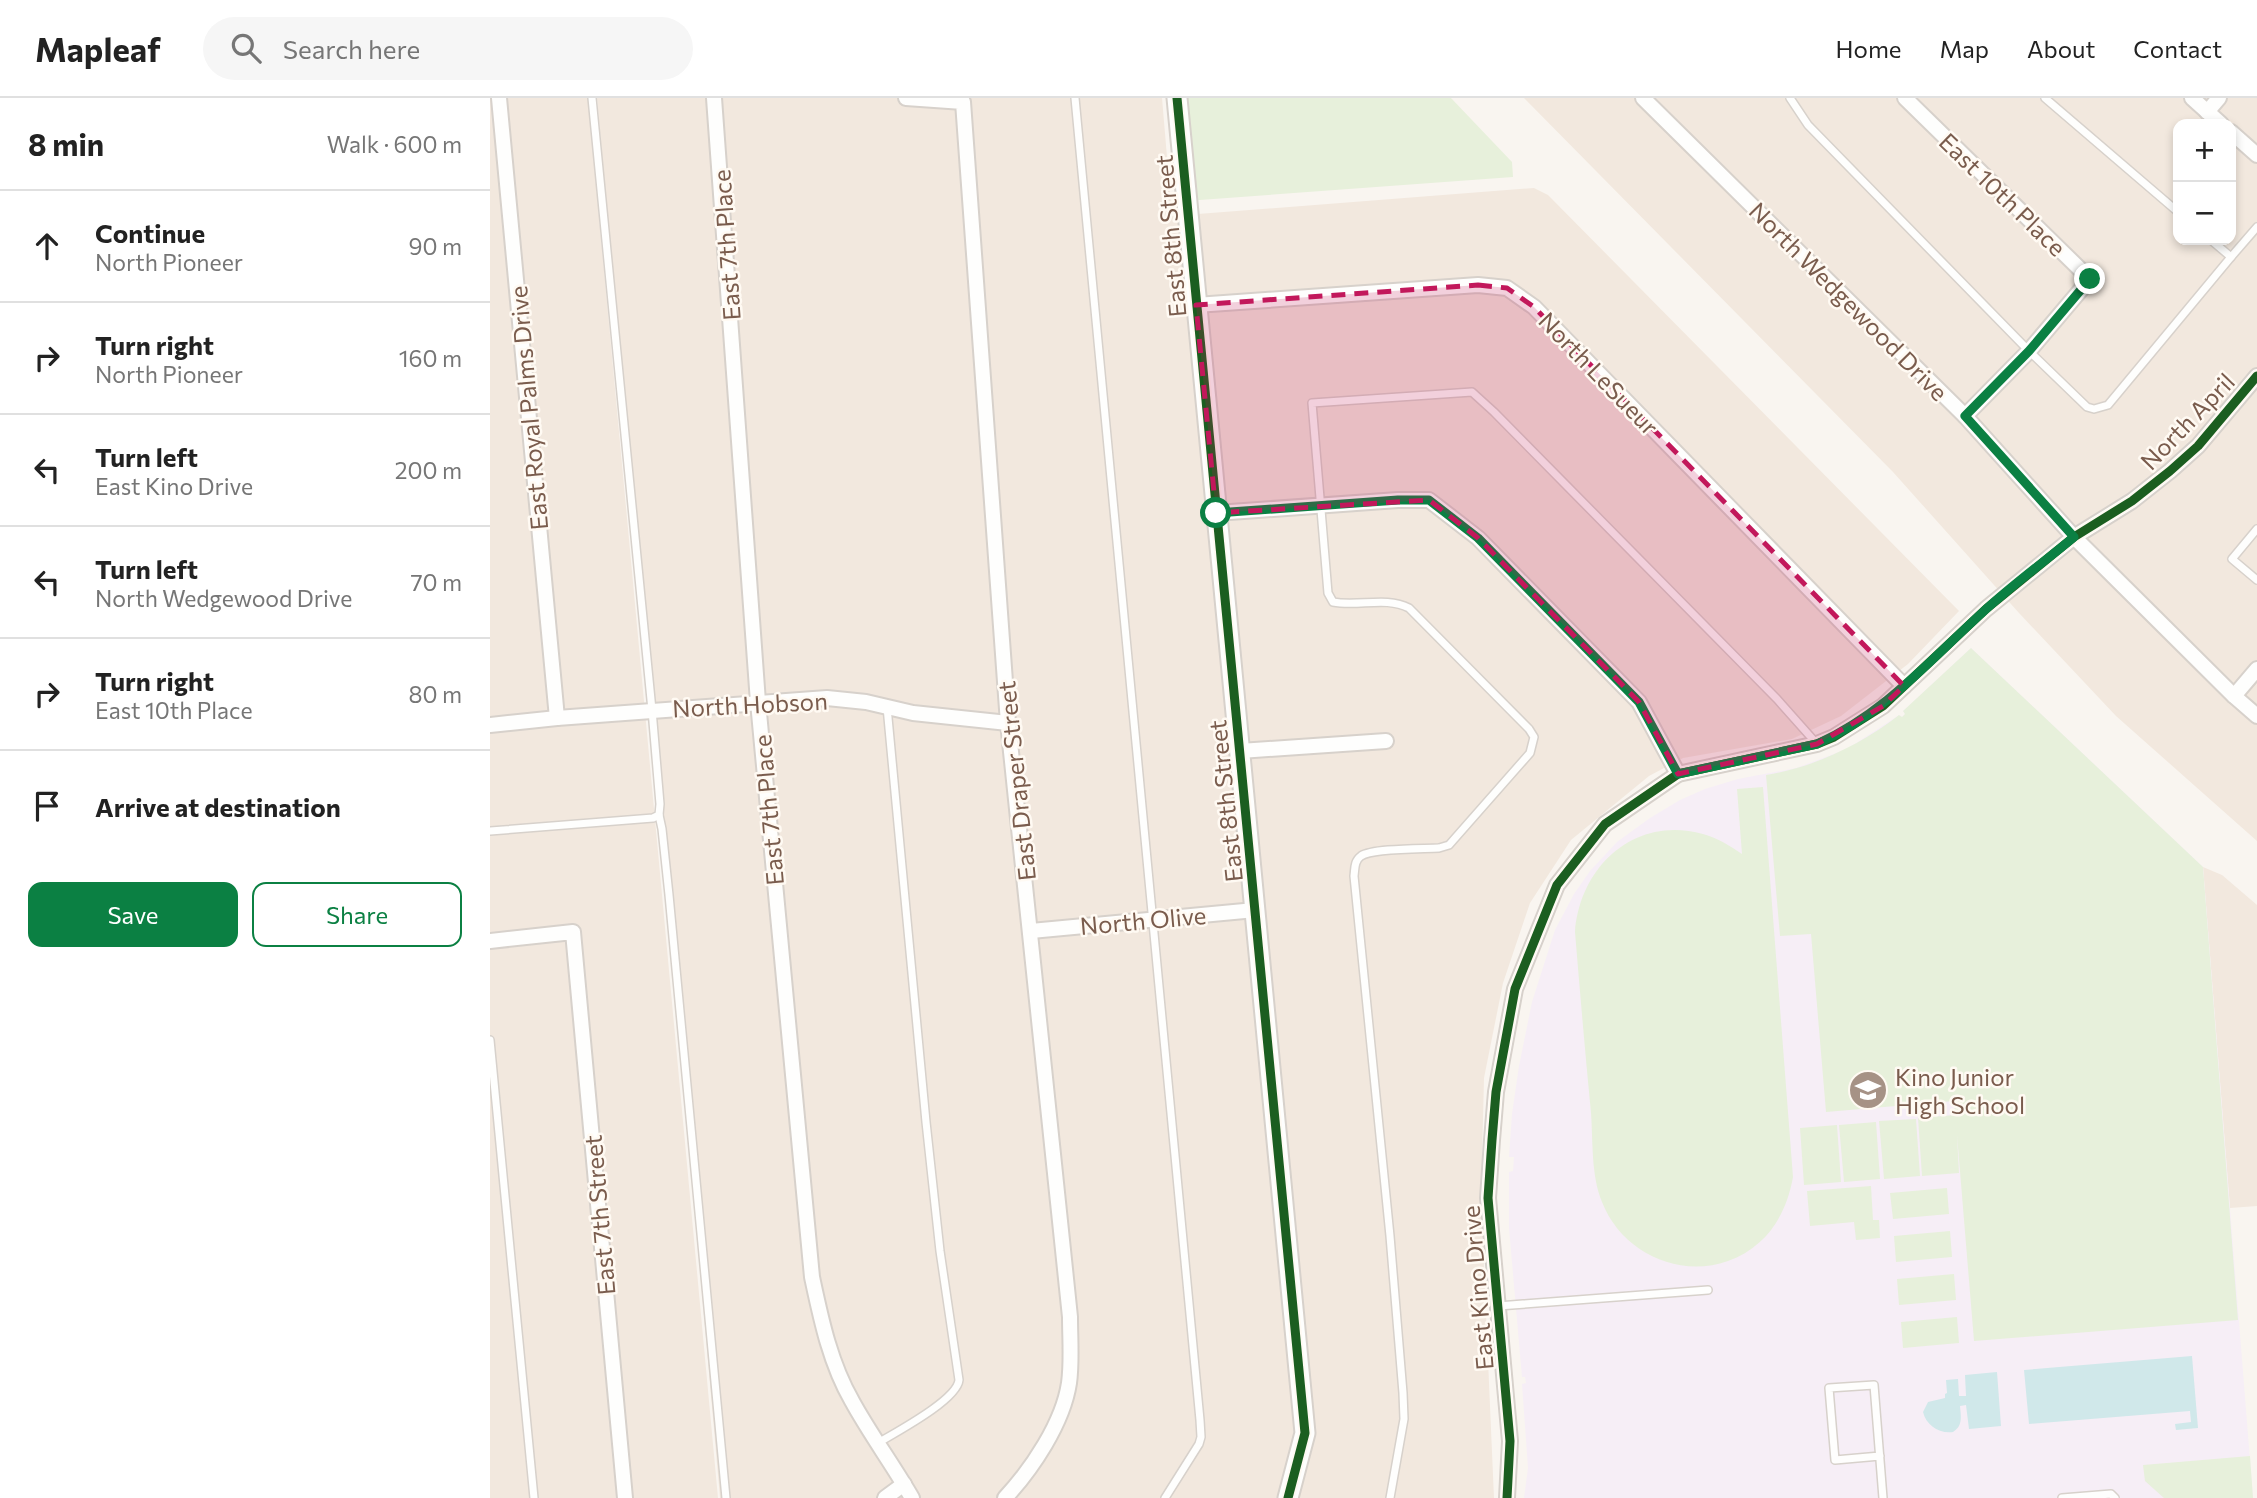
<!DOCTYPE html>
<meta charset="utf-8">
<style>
:root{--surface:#fff;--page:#f6f6f6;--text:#222;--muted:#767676;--line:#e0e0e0;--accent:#0b8043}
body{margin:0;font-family:Commissioner,sans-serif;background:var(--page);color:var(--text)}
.controls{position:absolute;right:21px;top:21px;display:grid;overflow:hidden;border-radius:14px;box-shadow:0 4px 10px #0003}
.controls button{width:63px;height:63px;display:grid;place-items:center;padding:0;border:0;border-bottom:2px solid var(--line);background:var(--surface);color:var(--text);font:35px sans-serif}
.stop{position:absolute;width:21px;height:21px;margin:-16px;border:5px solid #0b8043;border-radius:50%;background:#fff}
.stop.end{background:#0b8043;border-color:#fff;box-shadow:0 2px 7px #0008}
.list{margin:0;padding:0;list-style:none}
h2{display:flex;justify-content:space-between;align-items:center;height:91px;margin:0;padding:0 28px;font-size:30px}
h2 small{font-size:23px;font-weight:400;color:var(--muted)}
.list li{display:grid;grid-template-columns:46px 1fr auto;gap:21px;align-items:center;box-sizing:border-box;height:112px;padding:0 28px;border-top:2px solid var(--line)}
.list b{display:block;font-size:26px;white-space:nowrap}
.list p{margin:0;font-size:23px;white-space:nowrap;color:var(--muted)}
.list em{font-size:23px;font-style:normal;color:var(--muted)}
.actions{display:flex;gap:14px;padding:21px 28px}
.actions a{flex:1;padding:16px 0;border:2px solid var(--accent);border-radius:14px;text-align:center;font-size:24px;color:var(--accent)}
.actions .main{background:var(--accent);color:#fff}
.icon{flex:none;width:38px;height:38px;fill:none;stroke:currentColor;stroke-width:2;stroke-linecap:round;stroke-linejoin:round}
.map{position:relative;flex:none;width:1767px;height:1400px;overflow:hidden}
header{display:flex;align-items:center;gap:42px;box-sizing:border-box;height:98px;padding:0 35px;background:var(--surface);border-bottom:2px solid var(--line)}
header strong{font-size:33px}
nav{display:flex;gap:38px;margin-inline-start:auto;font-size:24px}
.search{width:490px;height:63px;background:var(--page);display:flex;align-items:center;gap:18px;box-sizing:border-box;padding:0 24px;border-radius:38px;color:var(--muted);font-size:26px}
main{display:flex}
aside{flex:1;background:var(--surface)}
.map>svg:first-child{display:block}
.residential{fill:#f2e8de;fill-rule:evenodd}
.education{fill:#f6eef6}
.green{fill:#e7f0db}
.water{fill:#d0e8ea}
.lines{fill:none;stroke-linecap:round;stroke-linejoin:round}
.service-casing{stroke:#d7d1cb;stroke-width:10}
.minor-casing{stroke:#d7d1cb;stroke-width:18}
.tertiary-casing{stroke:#d7d1cb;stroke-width:23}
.service{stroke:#fefefd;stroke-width:7}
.minor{stroke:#fefefd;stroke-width:14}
.tertiary{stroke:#fefefd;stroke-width:19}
.cycleway-casing{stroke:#fffaf3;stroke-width:13}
.cycleway{stroke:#1b5e20;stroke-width:9}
.route{stroke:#0b8043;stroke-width:9}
.marked{fill:#c2185b;fill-opacity:0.2;stroke:#c2185b;stroke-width:5;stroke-dasharray:14 9;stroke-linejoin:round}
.labels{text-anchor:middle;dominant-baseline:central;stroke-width:5;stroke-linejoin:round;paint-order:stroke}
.street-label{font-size:24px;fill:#7a5c4d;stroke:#fffaf3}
.poi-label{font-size:24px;fill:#7a5c4d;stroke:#fffaf3;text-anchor:start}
</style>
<header>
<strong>Mapleaf</strong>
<div class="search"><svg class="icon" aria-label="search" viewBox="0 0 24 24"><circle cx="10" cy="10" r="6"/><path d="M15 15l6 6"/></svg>Search here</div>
<nav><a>Home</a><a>Map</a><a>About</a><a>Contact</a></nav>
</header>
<main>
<aside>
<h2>8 min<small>Walk · 600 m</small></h2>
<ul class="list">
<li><svg class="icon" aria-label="ahead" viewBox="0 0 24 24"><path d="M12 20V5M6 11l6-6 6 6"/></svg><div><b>Continue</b><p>North Pioneer</p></div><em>90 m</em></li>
<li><svg class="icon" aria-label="right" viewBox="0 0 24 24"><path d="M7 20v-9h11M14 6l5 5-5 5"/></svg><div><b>Turn right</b><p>North Pioneer</p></div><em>160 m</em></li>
<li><svg class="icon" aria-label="left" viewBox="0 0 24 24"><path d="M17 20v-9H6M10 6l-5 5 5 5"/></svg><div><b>Turn left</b><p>East Kino Drive</p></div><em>200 m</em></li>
<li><svg class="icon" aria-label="left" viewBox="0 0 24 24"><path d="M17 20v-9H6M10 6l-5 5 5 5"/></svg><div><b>Turn left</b><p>North Wedgewood Drive</p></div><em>70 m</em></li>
<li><svg class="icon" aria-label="right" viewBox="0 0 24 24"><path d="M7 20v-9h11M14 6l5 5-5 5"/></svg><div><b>Turn right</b><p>East 10th Place</p></div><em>80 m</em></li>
<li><svg class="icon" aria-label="arrive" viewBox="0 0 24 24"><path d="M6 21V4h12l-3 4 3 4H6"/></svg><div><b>Arrive at destination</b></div></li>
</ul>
<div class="actions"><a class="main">Save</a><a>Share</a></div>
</aside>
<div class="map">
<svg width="1767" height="1400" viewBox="0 0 1767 1400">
<rect width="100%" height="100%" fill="#f9f5f0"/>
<!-- residential -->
<g class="residential">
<polygon points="0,0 98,0 228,1400 0,1400"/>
<polygon points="107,0 672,0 682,118 1044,90 1058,97 1469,513 1418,566 1351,618 1302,641 1193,660 1159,678 1081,742 1040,805 1013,885 994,980 991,1101 1004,1400 230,1400"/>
<path d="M 1034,0 L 1767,0 L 1767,743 L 1626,618 L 1529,515 L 1403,374 ZM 1688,26 L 1741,26 L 1741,142 L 1688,142 Z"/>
<polygon points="1713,769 1732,777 1767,807 1767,1108 1740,1110"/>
</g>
<!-- education -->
<polygon class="education" points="1481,550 1713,769 1763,1400 1034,1400 1038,1370 1032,1286 1036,1285 1035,1279 1032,1279 1019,1130 1019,1074 1023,1073 1024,1059 1019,1059 1022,1016 1029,968 1042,904 1065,832 1084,796 1100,773 1127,744 1160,720 1190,702 1215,691 1248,681 1306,670 1357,651 1409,617 1412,619 1415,616 1413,613"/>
<!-- green -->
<g class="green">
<polygon points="687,0 961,0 1022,64 1023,79 696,103"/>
<path d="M 1481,550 L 1713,769 L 1748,1222 L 1484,1243 L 1467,1037 L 1469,1075 L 1432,1078 L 1428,1020 L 1465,1017 L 1464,1003 L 1336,1014 L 1321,836 L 1290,838 L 1276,677 C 1325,669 1370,647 1409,617 L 1412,619 L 1415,616 L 1413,613 Z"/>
<path d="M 1273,689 L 1303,1079 C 1296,1118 1276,1149 1238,1163 C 1187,1181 1131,1153 1112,1104 C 1101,1077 1103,1043 1101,1015 C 1095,954 1090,894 1085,834 C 1090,768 1145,717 1213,736 C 1228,740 1240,748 1252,756 L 1247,691 Z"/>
<polygon points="1426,1021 1430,1078 1394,1081 1389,1023"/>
<polygon points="1386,1024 1390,1081 1354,1084 1349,1027"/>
<polygon points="1347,1027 1351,1084 1314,1087 1310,1030"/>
<polygon points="1381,1088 1383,1122 1389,1122 1390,1140 1366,1142 1364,1124 1320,1128 1317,1093"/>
<polygon points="1457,1090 1459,1116 1403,1121 1400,1095"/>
<polygon points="1460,1133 1462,1159 1406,1164 1404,1138"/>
<polygon points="1464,1176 1466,1202 1409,1207 1407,1181"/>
<polygon points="1467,1219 1469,1245 1413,1250 1411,1224"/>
<polygon points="1760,1358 1763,1400 1674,1400 1655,1383 1653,1367"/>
</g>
<!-- water -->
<g class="water">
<polygon points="1702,1258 1708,1330 1686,1332 1685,1326 1701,1324 1700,1313 1539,1326 1534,1272"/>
<path d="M 1507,1274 L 1511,1328 L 1479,1331 L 1476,1307 L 1470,1308 C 1471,1319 1473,1328 1463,1334 C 1449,1336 1436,1327 1433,1314 L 1438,1304 L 1455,1300 L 1455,1296 L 1457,1295 L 1456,1282 L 1468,1281 L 1469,1298 L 1476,1298 L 1475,1277 Z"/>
</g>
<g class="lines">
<defs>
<g id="service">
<polyline points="585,0 710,1322 711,1339 709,1346 675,1400"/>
<polyline points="1300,0 1318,27 1539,253 1597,309 1604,311 1618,307 1741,159"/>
<polyline points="1555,0 1688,114"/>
<polyline points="1721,142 1741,159 1767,129"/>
<polyline points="1767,431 1742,461 1767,482"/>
<polyline points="169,717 172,731 179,797 236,1400"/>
<polyline points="0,733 163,720 169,717 170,706 162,612 102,0"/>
<polyline points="0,942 44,1400"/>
<polyline points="1008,1208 1218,1192"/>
<path d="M 388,1345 C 406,1334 467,1302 469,1282 L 450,1153 L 436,1024 L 397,609"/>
<polyline points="1390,1358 1345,1362 1339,1290 1384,1287 1393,1400"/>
<path d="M 900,1400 L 914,1321 L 913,1295 L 900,1138 L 864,778 C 865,771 864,763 871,758 C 883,750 933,751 949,750 L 959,747 L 1040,655 L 1044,639 L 1039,631 L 919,510 C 896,498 868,509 843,504 L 838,495 L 822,305 L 982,294 L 1004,314 L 1287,601 L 1327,646"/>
<polyline points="1572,1400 1621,1396 1625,1400"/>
</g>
<g id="minor">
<polyline points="9,0 67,620"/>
<path d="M 224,0 L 268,604 L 322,1179 C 331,1221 340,1265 362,1303 C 380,1336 403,1367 422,1400"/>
<path d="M 416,0 L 473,4 L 518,625 L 580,1219 C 580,1241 582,1264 579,1285 C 573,1325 542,1371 515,1400"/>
<polyline points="1153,0 1475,318 1584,439 1744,598 1767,618"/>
<polyline points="1415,0 1600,181 1539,253 1475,318"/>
<polyline points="1702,0 1731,26"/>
<polyline points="1717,14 1729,0"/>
<polyline points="1741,34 1767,57"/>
<polyline points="706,207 988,187 1017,190 1044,209 1414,588"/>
<polyline points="726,415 908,402 939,402 988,440 1149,604 1188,676"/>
<polyline points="1744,598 1767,571"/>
<polyline points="0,627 67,620 337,600 376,604 423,615 518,625"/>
<polyline points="750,653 896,643"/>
<polyline points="541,833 765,812"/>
<polyline points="0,843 83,834 135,1400"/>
<polyline points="395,1400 414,1386"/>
<polyline points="1017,1400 1020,1343 998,1100 1002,1042 1006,994 1025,891 1067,787 1115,726 1188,676 1327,646 1344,639 1393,608 1496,511 1584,439 1642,403 1680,373 1708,348 1767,278"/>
</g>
<polyline id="tertiary" points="687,0 815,1335 798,1400"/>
</defs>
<!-- service casing -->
<use href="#service" class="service-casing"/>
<!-- minor casing -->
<use href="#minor" class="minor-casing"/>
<!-- tertiary casing -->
<use href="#tertiary" class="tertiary-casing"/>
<!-- service -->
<use href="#service" class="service"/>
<!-- minor -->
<use href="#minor" class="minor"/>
<!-- tertiary -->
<use href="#tertiary" class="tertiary"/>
<defs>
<g id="cycleway">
<polyline points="687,0 815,1335 798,1400"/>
<polyline points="1017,1400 1020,1343 998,1100 1002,1042 1006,994 1025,891 1067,787 1115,726 1188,676 1327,646 1344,639 1393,608 1496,511 1584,439 1642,403 1680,373 1708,348 1767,278"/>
</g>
</defs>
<!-- cycleway casing -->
<use href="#cycleway" class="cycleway-casing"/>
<!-- cycleway -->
<use href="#cycleway" class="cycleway"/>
</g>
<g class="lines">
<!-- route -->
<path class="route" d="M 726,415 L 908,402 L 939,402 L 988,440 L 1149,604 L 1188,676 L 1327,646 C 1394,616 1440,562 1493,514 C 1522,487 1554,464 1584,439 L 1475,318 L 1539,253 L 1600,181"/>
</g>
<!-- marked area -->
<path class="marked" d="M 988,187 L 1017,190 L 1044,209 L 1414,588 L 1393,608 L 1327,646 L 1188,676 L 1149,604 L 988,440 L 939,402 L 726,415 L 706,207 Z"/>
<!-- icons -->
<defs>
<symbol id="school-disc" viewBox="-11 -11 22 22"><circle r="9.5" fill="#a69286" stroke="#fffaf3"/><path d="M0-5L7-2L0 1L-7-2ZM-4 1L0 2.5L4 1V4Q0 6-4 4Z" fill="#fff"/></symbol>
</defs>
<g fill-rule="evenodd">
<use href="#school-disc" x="1356" y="970" width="44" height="44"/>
</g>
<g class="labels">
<!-- street labels -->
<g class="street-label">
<text transform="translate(1513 96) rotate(44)">East 10th Place</text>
<text transform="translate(680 138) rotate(-95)">East 8th Street</text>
<text transform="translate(236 147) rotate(-94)">East 7th Place</text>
<text transform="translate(1359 203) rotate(45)">North Wedgewood Drive</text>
<text transform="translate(1109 275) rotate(46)">North LeSueur</text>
<text transform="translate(38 310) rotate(-95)">East Royal Palms Drive</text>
<text transform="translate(1697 323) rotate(-46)">North April</text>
<text transform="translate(260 606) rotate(-3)">North Hobson</text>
<text transform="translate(526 683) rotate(-96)">East Draper Street</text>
<text transform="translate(735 703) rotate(-96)">East 8th Street</text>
<text transform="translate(278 712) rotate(-95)">East 7th Place</text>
<text transform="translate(653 822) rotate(-5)">North Olive</text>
<text transform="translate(109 1117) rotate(-95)">East 7th Street</text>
<text transform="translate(987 1190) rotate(-95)">East Kino Drive</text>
</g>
<!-- poi labels -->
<g class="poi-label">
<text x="1405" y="978">Kino Junior<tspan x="1405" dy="28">High School</tspan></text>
</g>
</g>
</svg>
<div class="controls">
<button>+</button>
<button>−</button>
</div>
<div class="stop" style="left:726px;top:415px"></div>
<div class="stop end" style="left:1600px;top:181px"></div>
</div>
</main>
